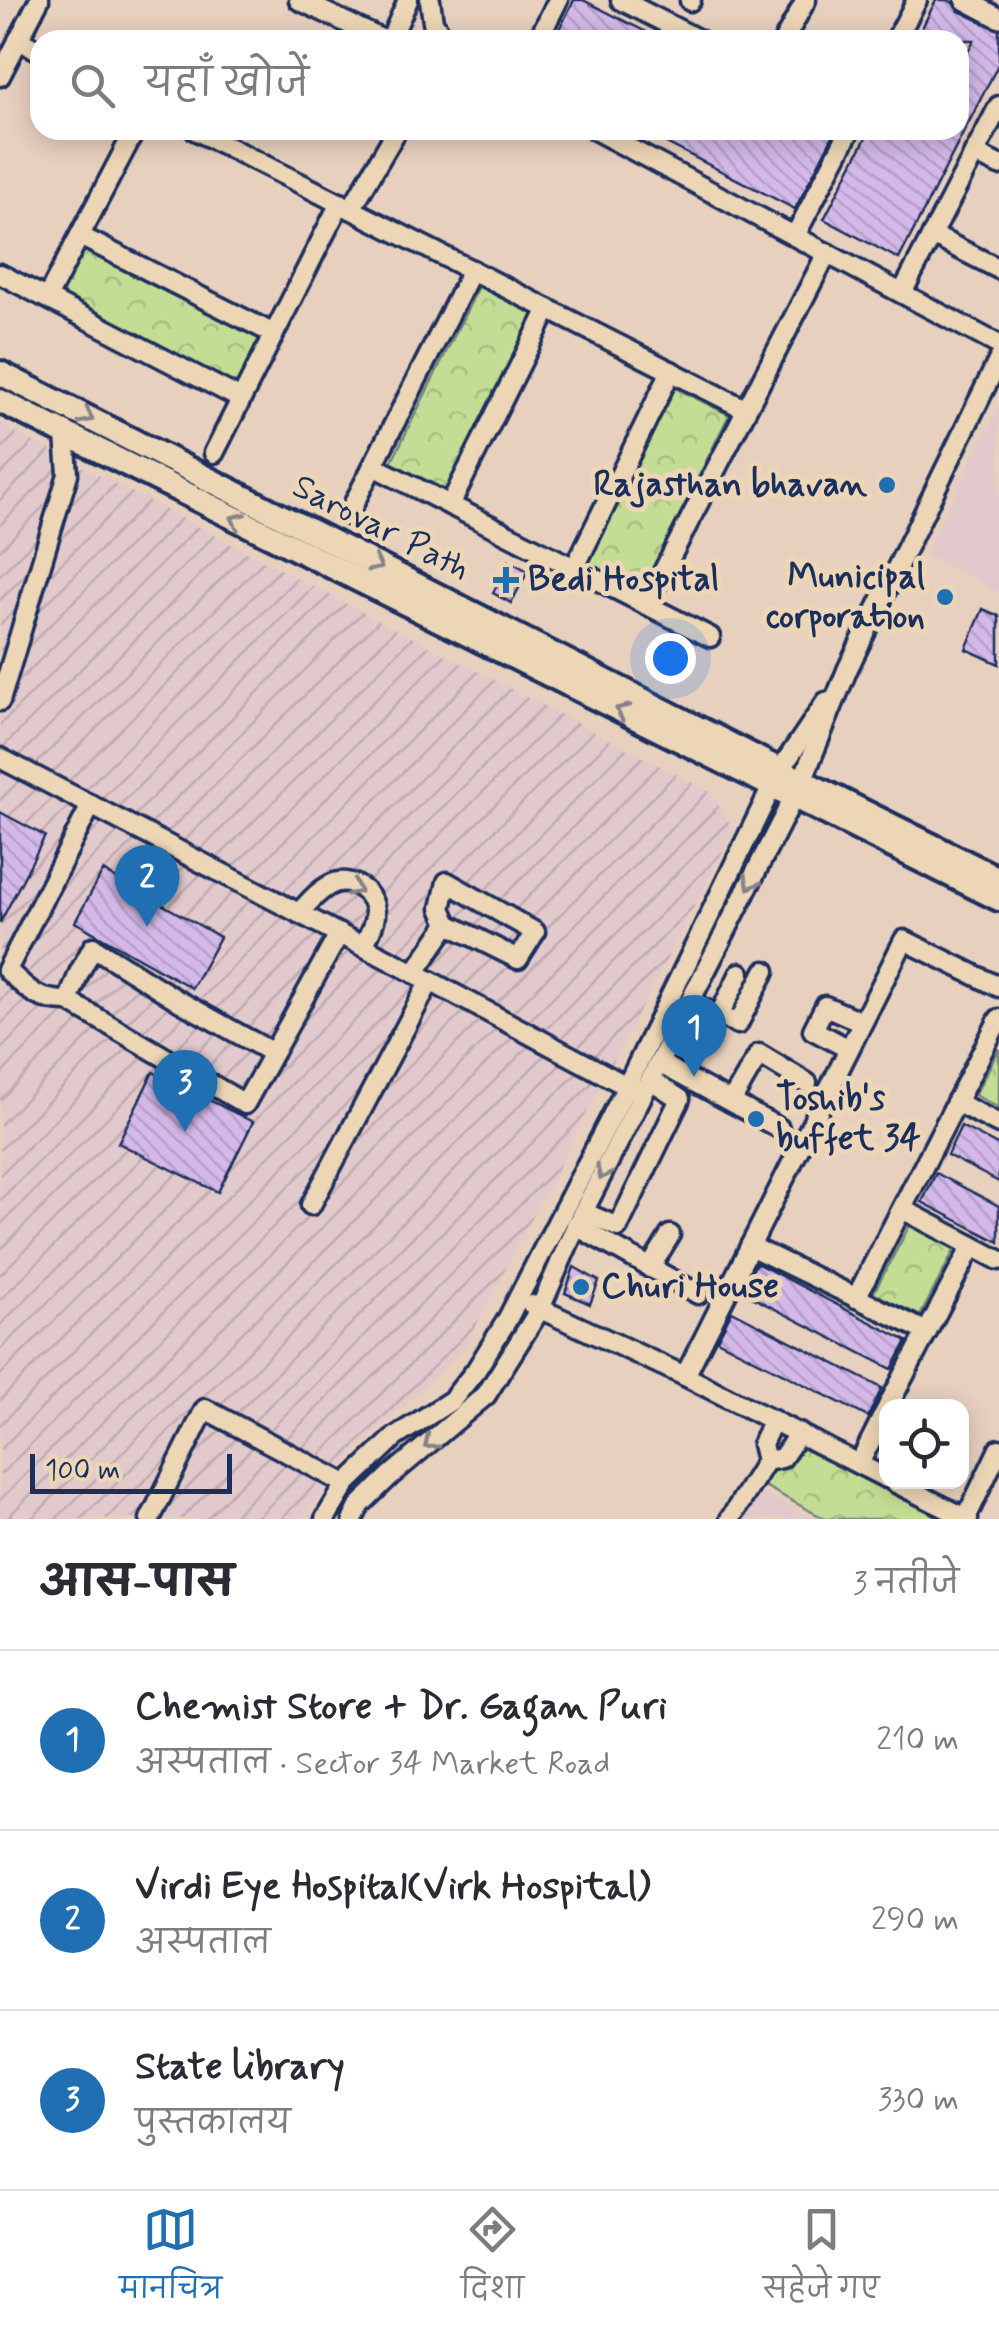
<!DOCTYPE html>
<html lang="hi">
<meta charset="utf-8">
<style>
:root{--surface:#fff;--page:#f7f7f7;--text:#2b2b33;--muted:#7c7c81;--line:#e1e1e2;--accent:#1f6fb2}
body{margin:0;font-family:Mynerve,"Playpen Sans Deva",sans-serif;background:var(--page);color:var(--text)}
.controls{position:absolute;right:30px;bottom:30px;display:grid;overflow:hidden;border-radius:20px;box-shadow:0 5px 25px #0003}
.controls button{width:90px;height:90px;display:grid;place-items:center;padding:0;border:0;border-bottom:2px solid var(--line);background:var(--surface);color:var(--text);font:50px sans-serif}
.scale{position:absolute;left:30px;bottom:25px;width:202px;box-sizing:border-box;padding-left:10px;border:5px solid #1b2f5e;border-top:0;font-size:28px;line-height:35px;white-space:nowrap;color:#1b2f5e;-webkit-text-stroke:8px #edd6b5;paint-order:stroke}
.you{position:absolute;left:670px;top:658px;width:35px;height:35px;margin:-25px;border:8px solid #fff;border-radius:50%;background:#1a73e8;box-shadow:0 0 0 15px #1a73e833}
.badge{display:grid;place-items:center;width:65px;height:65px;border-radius:50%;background:var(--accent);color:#fff;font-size:32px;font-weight:700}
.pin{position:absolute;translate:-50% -82px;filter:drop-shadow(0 2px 5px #0008)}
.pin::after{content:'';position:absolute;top:52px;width:35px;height:30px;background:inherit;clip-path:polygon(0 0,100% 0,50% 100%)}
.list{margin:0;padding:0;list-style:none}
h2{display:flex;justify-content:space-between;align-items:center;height:130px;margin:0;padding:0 40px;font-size:42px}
h2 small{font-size:32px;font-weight:400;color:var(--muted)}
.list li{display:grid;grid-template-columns:65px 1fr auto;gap:30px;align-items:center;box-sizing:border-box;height:180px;padding:0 40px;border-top:2px solid var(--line)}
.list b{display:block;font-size:38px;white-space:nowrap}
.list p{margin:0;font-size:32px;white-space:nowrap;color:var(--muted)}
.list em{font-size:32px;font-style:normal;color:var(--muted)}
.icon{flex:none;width:55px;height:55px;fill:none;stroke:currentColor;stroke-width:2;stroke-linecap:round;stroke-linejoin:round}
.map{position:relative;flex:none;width:999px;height:1519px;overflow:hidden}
.search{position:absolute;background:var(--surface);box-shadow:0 5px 25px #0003;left:30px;right:30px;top:30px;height:110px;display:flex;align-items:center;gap:25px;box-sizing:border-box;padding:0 35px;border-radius:30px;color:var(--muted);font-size:38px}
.sheet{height:670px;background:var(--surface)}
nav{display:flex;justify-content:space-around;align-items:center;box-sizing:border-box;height:140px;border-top:2px solid var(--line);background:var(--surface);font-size:28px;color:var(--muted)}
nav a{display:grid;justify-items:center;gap:5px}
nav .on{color:var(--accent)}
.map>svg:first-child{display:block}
.built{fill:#e2c9cb}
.industrial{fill:url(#industrial-furrows)}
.park{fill:url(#park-crowns);stroke:#708679;stroke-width:2.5}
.building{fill:url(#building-back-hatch);stroke:#1b2f5e;stroke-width:2.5}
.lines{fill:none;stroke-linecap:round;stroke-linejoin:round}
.minor-casing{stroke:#1b2f5e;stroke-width:25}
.major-casing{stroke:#1b2f5e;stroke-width:30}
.minor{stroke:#edd6b5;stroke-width:18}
.major{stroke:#edd6b5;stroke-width:22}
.oneway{stroke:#84828a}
.poi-dot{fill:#1f6fb2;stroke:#edd6b5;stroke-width:4}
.labels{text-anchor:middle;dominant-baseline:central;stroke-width:10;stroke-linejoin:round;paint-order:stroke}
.poi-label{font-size:35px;font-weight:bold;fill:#1b2f5e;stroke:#edd6b5;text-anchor:start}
.street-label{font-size:35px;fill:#1b2f5e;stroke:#edd6b5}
</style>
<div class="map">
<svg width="999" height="1519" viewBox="0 0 999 1519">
<defs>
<pattern id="industrial-furrows" width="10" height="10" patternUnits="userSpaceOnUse" patternTransform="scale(2.5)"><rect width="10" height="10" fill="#e2c9cb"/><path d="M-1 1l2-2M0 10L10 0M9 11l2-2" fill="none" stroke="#c1adb1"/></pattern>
<pattern id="park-crowns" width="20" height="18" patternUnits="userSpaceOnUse" patternTransform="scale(2.5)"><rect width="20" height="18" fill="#c4dd94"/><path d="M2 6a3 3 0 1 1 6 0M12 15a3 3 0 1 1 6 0" fill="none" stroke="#a8be82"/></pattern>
<pattern id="building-back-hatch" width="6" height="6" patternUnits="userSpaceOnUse" patternTransform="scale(2.5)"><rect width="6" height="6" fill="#d4b9e8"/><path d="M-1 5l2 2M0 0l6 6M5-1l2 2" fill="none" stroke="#b59fc9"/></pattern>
</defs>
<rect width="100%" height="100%" fill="#e8d0bf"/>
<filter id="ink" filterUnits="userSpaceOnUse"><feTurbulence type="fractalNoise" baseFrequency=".01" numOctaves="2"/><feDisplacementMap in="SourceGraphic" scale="20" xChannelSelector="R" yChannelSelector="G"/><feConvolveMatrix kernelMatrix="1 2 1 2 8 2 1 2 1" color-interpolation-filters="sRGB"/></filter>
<g filter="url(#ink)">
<!-- built -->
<g class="built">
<polygon points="999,406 999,592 924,554"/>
<polygon points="752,1486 812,1519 732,1519"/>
</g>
<!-- industrial -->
<polygon class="industrial" points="0,424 710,792 734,830 464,1349 354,1452 302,1519 0,1519"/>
<!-- park -->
<g class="park">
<polygon points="84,245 262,336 235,388 58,297"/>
<polygon points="479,286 534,314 447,491 391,463"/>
<polygon points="673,387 729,415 642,591 586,564"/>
<polygon points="999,1049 999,1108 975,1095"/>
<polygon points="912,1221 957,1245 918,1320 872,1296"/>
<polygon points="784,1437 947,1519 825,1519 759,1483"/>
</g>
<!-- building -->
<g class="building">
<polygon points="574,0 583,0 662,40 584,40 560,28"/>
<polygon points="936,0 948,0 953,3 959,11 999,30 999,63 899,259 824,219 870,130 959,130 959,69 974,40 916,40"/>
<polygon points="641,130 836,130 795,209"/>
<polygon points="509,561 528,571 511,603 493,593"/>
<polygon points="983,609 999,616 999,664 966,649"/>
<polygon points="0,812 45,836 0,923"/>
<polygon points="103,871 220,937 192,988 75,922"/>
<polygon points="153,1072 253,1122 218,1192 118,1143"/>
<polygon points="961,1126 999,1146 999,1182 947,1155"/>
<polygon points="936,1173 999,1206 999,1242 922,1202"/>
<polygon points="756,1263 907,1341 892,1369 742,1292"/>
<polygon points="574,1267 599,1281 590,1304 565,1293"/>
<polygon points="732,1311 882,1388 868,1417 717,1340"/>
</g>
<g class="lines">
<defs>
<g id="minor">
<polyline points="299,0 383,40 392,36 408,0"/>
<polyline points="430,0 433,22 445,40"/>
<polyline points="621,0 699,40"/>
<polyline points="965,0 999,18"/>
<polyline points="690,1 691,0"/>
<polyline points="18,40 40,51"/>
<polyline points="538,40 558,0"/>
<polyline points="784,40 806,0"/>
<polyline points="896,40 917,0"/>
<polyline points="0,76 39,0"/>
<polyline points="195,130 745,409"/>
<polyline points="595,130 999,345"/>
<polyline points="974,153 999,165"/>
<polyline points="351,209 397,130"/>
<polyline points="932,235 999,269"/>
<polyline points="80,236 274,334"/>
<polyline points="795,236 850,130"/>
<polyline points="0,274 241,399"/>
<polyline points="902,293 999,106"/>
<polyline points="47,298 135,130"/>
<polyline points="214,453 340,203"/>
<polyline points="373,466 710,637"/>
<polyline points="450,505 548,309"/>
<polyline points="348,515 472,270"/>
<polyline points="574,569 671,371"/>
<polyline points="646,605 827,253"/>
<polyline points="0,701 68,474 65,435"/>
<polyline points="0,758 430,981 634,1090"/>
<path d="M 299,913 C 308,903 318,891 330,885 C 350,874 377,893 375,916 C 374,926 368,937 363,946"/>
<polyline points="414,973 448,924 518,959 535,932 447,882 441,908 448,924"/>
<path d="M 68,1001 C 37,1001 29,991 7,970 L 91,805"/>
<polyline points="690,1003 738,1024 765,971"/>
<polyline points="719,1016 740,973"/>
<polyline points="849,1049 813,1030 825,1006 862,1022"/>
<polyline points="273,1053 179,1001 93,947 79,973 68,1001 245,1104 339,934"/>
<polyline points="659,1063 779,1128"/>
<polyline points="731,1102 759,1054 807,1083"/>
<polyline points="956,1102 999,1124"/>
<polyline points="311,1205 430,981"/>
<polyline points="902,1209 999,1260"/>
<polyline points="583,1212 618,1227 680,1099 651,1080"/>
<polyline points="576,1226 698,1294"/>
<polyline points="750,1246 927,1332"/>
<polyline points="650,1268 670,1235"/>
<polyline points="856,1298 999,1019"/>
<polyline points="532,1305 685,1376 886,1478"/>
<polyline points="685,1376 904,940 999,987"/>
<polyline points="888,1406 972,1246"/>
<polyline points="766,1461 782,1458 799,1433"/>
<polyline points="859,1464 886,1410"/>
<polyline points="894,1482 968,1519"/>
<polyline points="966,1518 999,1449"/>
<polyline points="150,1519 205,1409 346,1484"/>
<polyline points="325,1519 346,1484 395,1437 452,1400 476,1370 507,1320 627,1086 780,770 826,702"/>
<polyline points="353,1519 360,1505 390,1476 486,1395 540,1309 576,1226 802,781 848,668 999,359"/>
<polyline points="730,1519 766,1461 762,1444 773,1420"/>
</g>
<g id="major">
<polyline points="0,373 780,770 999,879"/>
<polyline points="0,401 999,899"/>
</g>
</defs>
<!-- minor casing -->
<use href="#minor" class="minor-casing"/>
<!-- major casing -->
<use href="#major" class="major-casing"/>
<!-- minor -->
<use href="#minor" class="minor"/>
<!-- major -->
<use href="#major" class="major"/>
</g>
<!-- one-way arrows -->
<defs><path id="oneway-chevron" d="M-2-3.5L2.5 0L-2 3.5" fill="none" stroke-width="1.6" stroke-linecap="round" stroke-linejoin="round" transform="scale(2.5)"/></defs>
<g class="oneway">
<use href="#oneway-chevron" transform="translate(87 417) rotate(27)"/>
<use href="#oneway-chevron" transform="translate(237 520) rotate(-154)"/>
<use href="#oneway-chevron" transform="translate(376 565) rotate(27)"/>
<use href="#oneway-chevron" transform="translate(622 711) rotate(-154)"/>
<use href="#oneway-chevron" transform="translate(751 883) rotate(117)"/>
<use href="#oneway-chevron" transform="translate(355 889) rotate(27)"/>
<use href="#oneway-chevron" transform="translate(603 1173) rotate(117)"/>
<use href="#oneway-chevron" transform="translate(430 1443) rotate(140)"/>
</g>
</g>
<!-- markers -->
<g class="poi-dot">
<circle cx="887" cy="485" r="10"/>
<path d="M501 565h10v10h10v10h-10v10h-10v-10h-10v-10h10z"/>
<circle cx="945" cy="597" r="10"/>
<circle cx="756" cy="1119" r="10"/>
<circle cx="581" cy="1287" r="10"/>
</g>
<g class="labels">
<!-- poi labels -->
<g class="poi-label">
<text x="867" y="485" text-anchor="end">Rajasthan bhavan</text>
<text x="925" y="577" text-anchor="end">Municipal<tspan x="925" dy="40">corporation</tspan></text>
<text x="528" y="580">Bedi Hospital</text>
<text x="776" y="1099">Toshib's<tspan x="776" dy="40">buffet 34</tspan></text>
<text x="601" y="1287">Churi House</text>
</g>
<!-- street labels -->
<g class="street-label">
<text transform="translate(381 528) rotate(27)">Sarovar Path</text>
</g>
</g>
</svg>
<div class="controls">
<button><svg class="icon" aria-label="locate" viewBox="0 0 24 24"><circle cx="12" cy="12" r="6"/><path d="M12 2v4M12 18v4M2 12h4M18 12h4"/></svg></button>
</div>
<div class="scale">100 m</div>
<div class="you"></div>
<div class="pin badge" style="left:694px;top:1077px">1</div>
<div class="pin badge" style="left:147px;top:927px">2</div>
<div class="pin badge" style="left:185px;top:1132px">3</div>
<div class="search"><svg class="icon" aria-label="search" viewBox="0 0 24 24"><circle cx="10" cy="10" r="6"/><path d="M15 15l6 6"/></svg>यहाँ खोजें</div>
</div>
<section class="sheet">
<h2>आस-पास<small>3 नतीजे</small></h2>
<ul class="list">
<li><span class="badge">1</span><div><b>Chemist Store + Dr. Gagan Puri</b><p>अस्पताल · Sector 34 Market Road</p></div><em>210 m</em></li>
<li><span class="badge">2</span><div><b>Virdi Eye Hospital(Virk Hospital)</b><p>अस्पताल</p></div><em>290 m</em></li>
<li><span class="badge">3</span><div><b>State library</b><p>पुस्तकालय</p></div><em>330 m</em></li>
</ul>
</section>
<nav>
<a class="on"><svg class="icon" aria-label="map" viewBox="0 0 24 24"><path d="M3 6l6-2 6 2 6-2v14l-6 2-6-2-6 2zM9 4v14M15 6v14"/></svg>मानचित्र</a>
<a><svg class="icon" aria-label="directions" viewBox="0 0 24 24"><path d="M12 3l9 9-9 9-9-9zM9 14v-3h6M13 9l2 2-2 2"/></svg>दिशा</a>
<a><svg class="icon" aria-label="saved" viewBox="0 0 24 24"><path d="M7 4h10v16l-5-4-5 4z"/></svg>सहेजे गए</a>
</nav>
